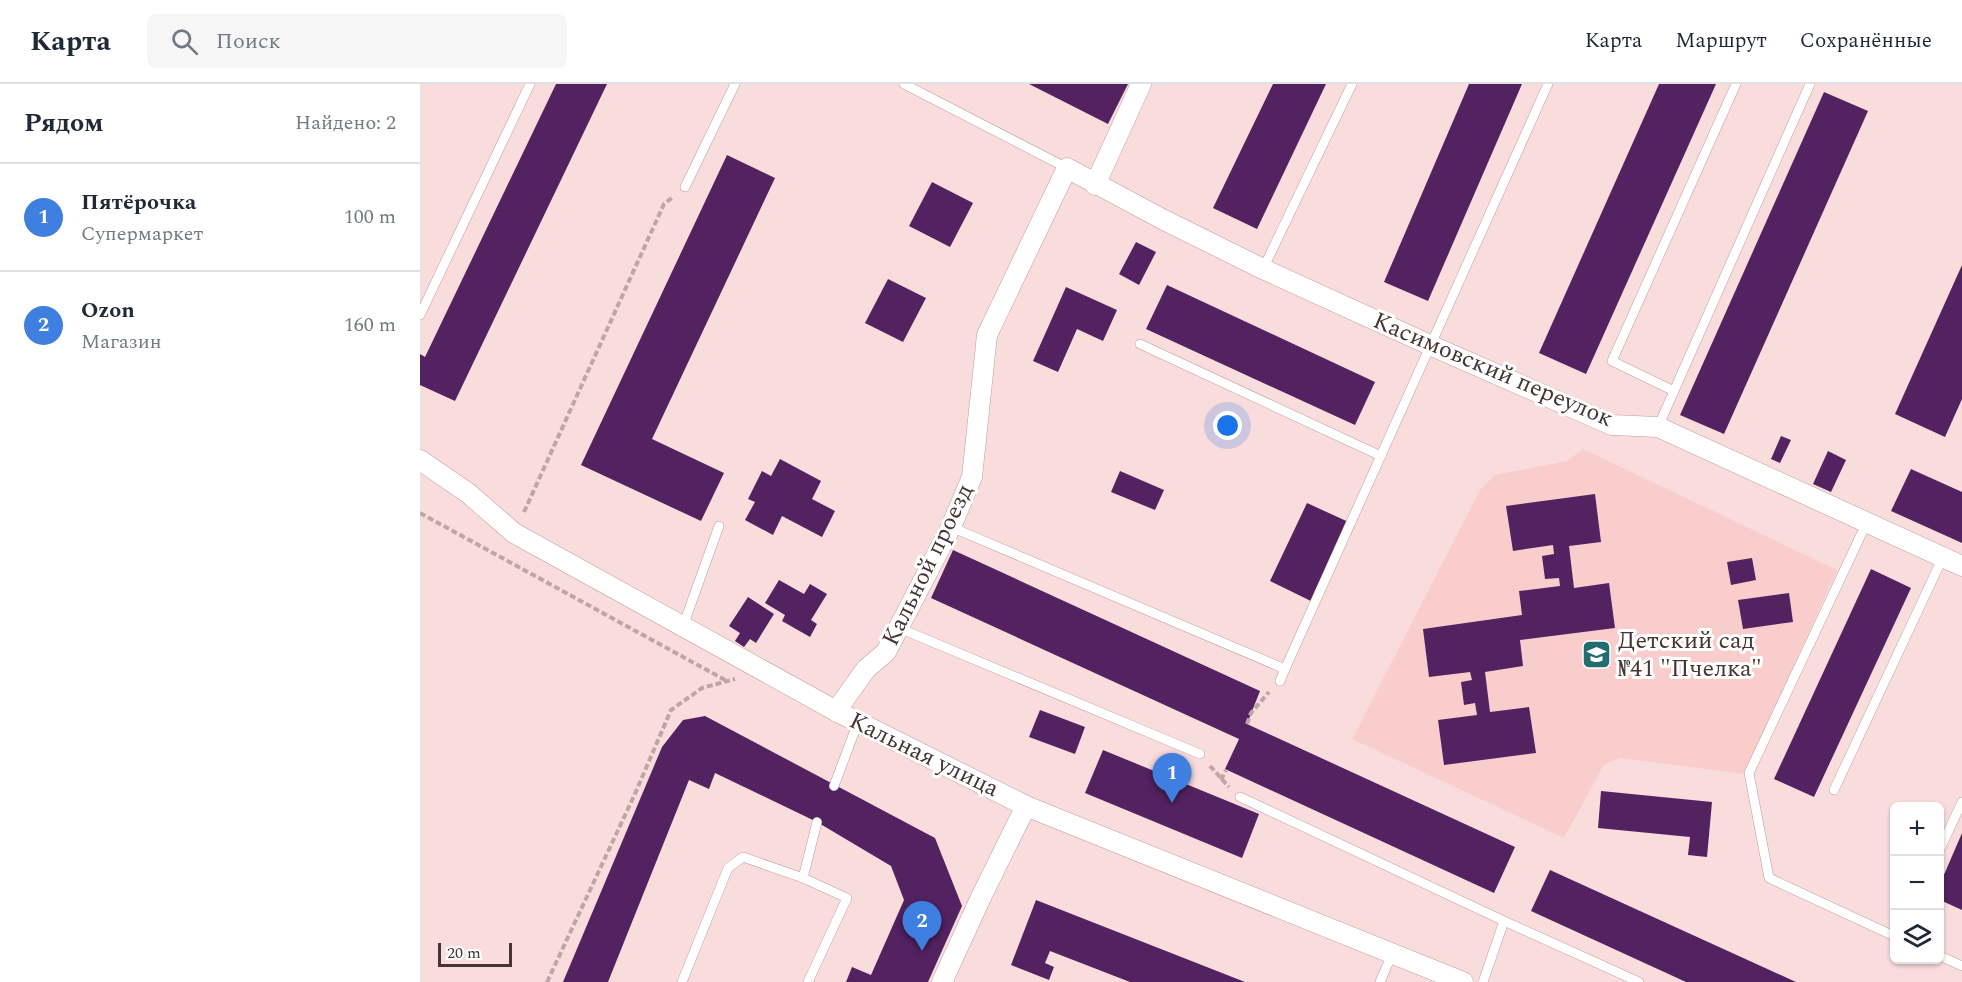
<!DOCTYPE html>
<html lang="ru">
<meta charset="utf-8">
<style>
:root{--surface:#fff;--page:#f6f6f7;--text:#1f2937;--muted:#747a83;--line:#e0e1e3;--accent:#216d6f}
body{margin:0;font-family:Spectral,serif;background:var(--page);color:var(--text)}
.controls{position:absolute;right:18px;bottom:18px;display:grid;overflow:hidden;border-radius:9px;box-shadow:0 2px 4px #0004}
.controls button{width:54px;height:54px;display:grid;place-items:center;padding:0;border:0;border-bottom:2px solid var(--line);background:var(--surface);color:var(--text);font:30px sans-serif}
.scale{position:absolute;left:18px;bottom:15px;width:74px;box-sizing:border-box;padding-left:6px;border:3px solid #473435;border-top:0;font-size:16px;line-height:21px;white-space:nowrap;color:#473435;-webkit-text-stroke:4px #fff;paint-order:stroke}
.you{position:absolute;left:808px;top:342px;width:21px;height:21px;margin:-15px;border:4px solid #fff;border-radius:50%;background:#1a73e8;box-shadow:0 0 0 9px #1a73e833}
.badge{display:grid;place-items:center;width:39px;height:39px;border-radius:50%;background:var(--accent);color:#fff;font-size:20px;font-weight:700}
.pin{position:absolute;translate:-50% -50px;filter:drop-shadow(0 2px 3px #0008)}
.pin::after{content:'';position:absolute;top:32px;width:21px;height:18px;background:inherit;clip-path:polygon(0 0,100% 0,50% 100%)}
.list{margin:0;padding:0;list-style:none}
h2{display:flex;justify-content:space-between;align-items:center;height:78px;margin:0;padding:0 24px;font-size:26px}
h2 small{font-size:20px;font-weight:400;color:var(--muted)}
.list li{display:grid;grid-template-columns:39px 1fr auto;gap:18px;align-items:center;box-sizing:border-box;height:108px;padding:0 24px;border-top:2px solid var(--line)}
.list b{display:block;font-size:22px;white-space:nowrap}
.list p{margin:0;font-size:20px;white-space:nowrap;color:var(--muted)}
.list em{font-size:20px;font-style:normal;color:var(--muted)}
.icon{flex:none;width:33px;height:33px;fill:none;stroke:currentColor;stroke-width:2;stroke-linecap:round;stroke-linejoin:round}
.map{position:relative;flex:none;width:1542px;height:898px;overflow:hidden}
header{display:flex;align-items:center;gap:36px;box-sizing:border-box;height:84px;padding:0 30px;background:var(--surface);border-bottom:2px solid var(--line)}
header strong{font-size:28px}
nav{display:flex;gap:33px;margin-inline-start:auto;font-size:21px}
.search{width:420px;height:54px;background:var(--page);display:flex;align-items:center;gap:15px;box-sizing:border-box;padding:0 21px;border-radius:9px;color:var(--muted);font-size:22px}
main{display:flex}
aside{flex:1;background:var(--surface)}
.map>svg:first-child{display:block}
.built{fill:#facdcd}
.building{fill:#532261}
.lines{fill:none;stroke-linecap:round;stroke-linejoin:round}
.lane-casing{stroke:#c69a9a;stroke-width:10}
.street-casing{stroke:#c69a9a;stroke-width:21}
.path{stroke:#bfa6a6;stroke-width:4;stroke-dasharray:6 3;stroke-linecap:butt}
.lane{stroke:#fff;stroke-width:9}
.street{stroke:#fff;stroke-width:20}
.labels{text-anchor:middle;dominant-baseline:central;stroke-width:6;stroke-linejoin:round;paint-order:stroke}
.street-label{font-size:24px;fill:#473435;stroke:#fff}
.poi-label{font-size:24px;fill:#473435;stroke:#fff;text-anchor:start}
</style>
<header>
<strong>Карта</strong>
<div class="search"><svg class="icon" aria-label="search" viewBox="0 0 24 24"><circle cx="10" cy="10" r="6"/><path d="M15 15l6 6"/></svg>Поиск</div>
<nav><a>Карта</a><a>Маршрут</a><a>Сохранённые</a></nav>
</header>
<main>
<aside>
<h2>Рядом<small>Найдено: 2</small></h2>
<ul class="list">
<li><span class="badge" style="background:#3f7fe0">1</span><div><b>Пятёрочка</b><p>Супермаркет</p></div><em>100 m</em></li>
<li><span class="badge" style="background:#3f7fe0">2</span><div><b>Ozon</b><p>Магазин</p></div><em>160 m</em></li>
</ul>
</aside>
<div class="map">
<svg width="1542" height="898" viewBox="0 0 1542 898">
<rect width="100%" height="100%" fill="#f9dddd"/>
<!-- built -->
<polygon class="built" points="1163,365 1417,486 1324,690 1200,674 1184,681 1144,754 932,655 1060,406 1075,391 1147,377"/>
<!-- building -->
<g class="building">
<polygon points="136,0 187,0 35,317 0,301 0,270 5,273"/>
<polygon points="609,0 708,0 688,40"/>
<polygon points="853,0 906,0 837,145 793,124"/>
<polygon points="1049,0 1102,0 1008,217 964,198"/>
<polygon points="1239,0 1296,0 1166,290 1119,269"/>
<polygon points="1404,8 1448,27 1304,350 1260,331"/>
<polygon points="307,71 355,94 232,355 304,389 281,437 161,381"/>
<polygon points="512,98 553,119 530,163 489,142"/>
<polygon points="716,158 736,168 719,201 699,190"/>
<polygon points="1542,181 1542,315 1525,353 1475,330"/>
<polygon points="468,195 506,214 483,258 445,239"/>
<polygon points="747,201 955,298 935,341 726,245"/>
<polygon points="646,203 697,226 683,257 657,245 638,288 613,277"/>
<polygon points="1361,352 1371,356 1360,379 1351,375"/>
<polygon points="1408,367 1426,376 1411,408 1393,400"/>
<polygon points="360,375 401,397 392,415 415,427 402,453 362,432 353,451 325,436 335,418 328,415 342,387 351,392"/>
<polygon points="1491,385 1542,408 1542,459 1471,427"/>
<polygon points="700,387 744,406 735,426 691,408"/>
<polygon points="1175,410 1181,458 1149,462 1154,504 1189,499 1195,544 1100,556 1103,582 1065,588 1070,628 1109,623 1116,669 1024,681 1018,636 1057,631 1055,619 1044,621 1041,598 1052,596 1050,588 1009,593 1003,545 1102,531 1099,507 1140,502 1139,494 1125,495 1122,472 1134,470 1133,461 1093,467 1086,422"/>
<polygon points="887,419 935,441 897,520 850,497"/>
<polygon points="533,466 840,607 827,640 1095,763 1074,809 805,685 819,655 511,514"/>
<polygon points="1332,474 1336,496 1311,501 1307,478"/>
<polygon points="1451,485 1491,504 1394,713 1354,695"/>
<polygon points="359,496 384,510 390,500 407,510 391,536 397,540 390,553 362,537 365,531 345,519"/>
<polygon points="1369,509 1373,538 1323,545 1318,516"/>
<polygon points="328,513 354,530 336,559 330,555 324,563 315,557 320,549 309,542"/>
<polygon points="620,626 665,643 655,670 609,653"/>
<polygon points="285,632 515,754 542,822 508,898 426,898 432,883 451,891 484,816 471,782 397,738 295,689 289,705 269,696 188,898 143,898 242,663 263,636"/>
<polygon points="683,666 839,730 822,774 665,709"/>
<polygon points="1181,707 1292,718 1287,773 1268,771 1270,753 1178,744"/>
<polygon points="1542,749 1542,826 1520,816 1520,800"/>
<polygon points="1130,786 1376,898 1266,898 1111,827"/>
<polygon points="616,816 825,898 710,898 630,867 625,879 634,883 629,896 591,881"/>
</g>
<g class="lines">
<defs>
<g id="lane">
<polyline points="484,0 647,84"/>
<polyline points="265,103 315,0"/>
<polyline points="843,185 932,0"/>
<polyline points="0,231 110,0"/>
<polyline points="720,260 961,372"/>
<polyline points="1254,307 1192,277 1316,0"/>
<polyline points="1238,343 1390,0"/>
<polyline points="1447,438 1329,689 1349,794 1474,852"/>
<polyline points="531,443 865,585 860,597"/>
<polyline points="263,542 299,442"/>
<polyline points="479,544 780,670"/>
<polyline points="865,585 1128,0"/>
<polyline points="414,702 438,638"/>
<polyline points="1414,706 1523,473"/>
<polyline points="820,713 1084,837"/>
<polyline points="1520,765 1542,718"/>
<polyline points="383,794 427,814 388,898"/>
<polyline points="1520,872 1542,882"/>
<polyline points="262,898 308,784 323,773 383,794 397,738"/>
<polyline points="960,898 972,870"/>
<polyline points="1063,898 1084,837 1219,898"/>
</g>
<g id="street">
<polyline points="675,101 721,0"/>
<polyline points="0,376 48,409 94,449 416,627 606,722 1043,898"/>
<polyline points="416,627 446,585 466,568 531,443 552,393 567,251 647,84 744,136 843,185 1012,262 1192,341 1238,343 1542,482"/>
<polyline points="522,898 562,811 606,722"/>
</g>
</defs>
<!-- lane casing -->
<use href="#lane" class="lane-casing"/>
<!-- street casing -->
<use href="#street" class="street-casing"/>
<!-- path -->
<g class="path">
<polyline points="104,428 244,120 253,113"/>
<polyline points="0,429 307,597"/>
<polyline points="827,640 831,629 849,608"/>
<polyline points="790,682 809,703"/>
<polyline points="801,696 806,686"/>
<polyline points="127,898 214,712 251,626 282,604 315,595"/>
</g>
<!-- lane -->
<use href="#lane" class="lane"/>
<!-- street -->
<use href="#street" class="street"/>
</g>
<!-- icons -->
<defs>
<symbol id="school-square" viewBox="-11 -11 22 22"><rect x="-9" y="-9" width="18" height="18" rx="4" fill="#216d6f" stroke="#fff"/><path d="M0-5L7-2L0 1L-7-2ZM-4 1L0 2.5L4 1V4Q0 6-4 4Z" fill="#fff"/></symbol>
</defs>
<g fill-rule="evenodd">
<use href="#school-square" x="1160" y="554" width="33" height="33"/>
</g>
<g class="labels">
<!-- street labels -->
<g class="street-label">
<text transform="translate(1073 286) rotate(23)">Касимовский переулок</text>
<text transform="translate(508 481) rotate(-64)">Кальной проезд</text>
<text transform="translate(504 671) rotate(26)">Кальная улица</text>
</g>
<!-- poi labels -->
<g class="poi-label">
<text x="1198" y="557">Детский сад<tspan x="1198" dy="28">№41 "Пчелка"</tspan></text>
</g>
</g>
</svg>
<div class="controls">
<button>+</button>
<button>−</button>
<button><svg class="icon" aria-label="layers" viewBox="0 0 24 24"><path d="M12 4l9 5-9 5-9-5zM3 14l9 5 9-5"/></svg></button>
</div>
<div class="scale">20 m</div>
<div class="you"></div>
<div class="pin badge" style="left:752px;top:719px;background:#3f7fe0">1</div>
<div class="pin badge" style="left:502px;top:867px;background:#3f7fe0">2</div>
</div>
</main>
